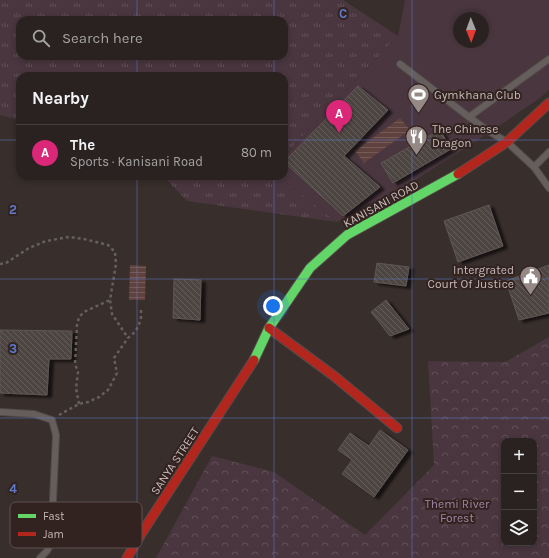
<!DOCTYPE html>
<meta charset="utf-8">
<style>
:root{--surface:#2a2221;--page:#322a2a;--text:#f1f3f6;--muted:#a5a4a5;--line:#463f3f;--accent:#db2777}
body{margin:0;font-family:Karla,sans-serif;background:var(--page);color:var(--text)}
.controls{position:absolute;right:12px;bottom:12px;display:grid;overflow:hidden;border-radius:8px;box-shadow:0 2px 6px #0003}
.controls button{width:36px;height:36px;display:grid;place-items:center;padding:0;border:0;border-bottom:1px solid var(--line);background:var(--surface);color:var(--text);font:20px sans-serif}
.compass{position:absolute;left:453px;top:12px;width:36px;height:36px;border-radius:50%;background:var(--surface);box-shadow:0 2px 6px #0003;rotate:179deg}
.you{position:absolute;left:273px;top:306px;width:14px;height:14px;margin:-10px;border:3px solid #fff;border-radius:50%;background:#1a73e8;box-shadow:0 0 0 6px #1a73e833}
.badge{display:grid;place-items:center;width:26px;height:26px;border-radius:50%;background:var(--accent);color:#fff;font-size:13px;font-weight:700}
.pin{position:absolute;translate:-50% -33px;filter:drop-shadow(0 1px 2px #0008)}
.pin::after{content:'';position:absolute;top:21px;width:14px;height:12px;background:inherit;clip-path:polygon(0 0,100% 0,50% 100%)}
.list{margin:0;padding:0;list-style:none}
h2{display:flex;justify-content:space-between;align-items:center;height:52px;margin:0;padding:0 16px;font-size:17px}
h2 small{font-size:13px;font-weight:400;color:var(--muted)}
.list li{display:grid;grid-template-columns:26px 1fr auto;gap:12px;align-items:center;box-sizing:border-box;height:56px;padding:0 16px;border-top:1px solid var(--line)}
.list b{display:block;font-size:15px;white-space:nowrap}
.list p{margin:0;font-size:13px;white-space:nowrap;color:var(--muted)}
.list em{font-size:13px;font-style:normal;color:var(--muted)}
.icon{flex:none;width:22px;height:22px;fill:none;stroke:currentColor;stroke-width:2;stroke-linecap:round;stroke-linejoin:round}
.map{position:relative;flex:none;width:549px;height:558px;overflow:hidden}
.search{position:absolute;background:var(--surface);box-shadow:0 2px 6px #0003;left:16px;top:16px;width:272px;height:44px;display:flex;align-items:center;gap:10px;box-sizing:border-box;padding:0 14px;border-radius:12px;color:var(--muted);font-size:15px}
.panel{position:absolute;background:var(--surface);box-shadow:0 2px 6px #0003;left:16px;top:72px;width:272px;height:108px;border-radius:12px}
.map>svg:first-child{display:block}
.grass{fill:url(#grass-tufts);fill-rule:evenodd}
.forest{fill:url(#forest-crowns);fill-rule:evenodd}
.pitch{fill:#49363f;fill-rule:evenodd}
.water{fill:url(#water-rules)}
.building{fill:url(#building-back-hatch);stroke:#5f5654;filter:url(#shadow)}
.lines{fill:none;stroke-linecap:round;stroke-linejoin:round}
.lane-casing{stroke:#514a48;stroke-width:8}
.fast-casing{stroke:#544b4a;stroke-width:11}
.jam-casing{stroke:#544b4a;stroke-width:11}
.path{stroke:#655f5d;stroke-width:2.5;stroke-dasharray:3 3;stroke-linecap:butt}
.lane{stroke:#655e5c;stroke-width:6}
.fast{stroke:#63d668;stroke-width:9}
.jam{stroke:#b3261e;stroke-width:9}
.grid{fill:none;stroke:#6179cb;stroke-width:1;stroke-opacity:0.55}
.labels{text-anchor:middle;dominant-baseline:central;stroke-width:4;stroke-linejoin:round;paint-order:stroke}
.poi-label{font-size:12px;fill:#c7bab7;stroke:#322320;text-anchor:start}
.street-label{font-size:12px;fill:#c7bab7;stroke:#322320}
.park-label{font-size:12px;fill:#9f87a5;stroke:#322320}
.key{fill:#322320;stroke:#5f504d;stroke-width:1}
.key-label{font-size:11px;fill:#c7bab7}
.grid-label{font-size:13px;text-anchor:middle;font-weight:bold;fill:#6179cb;stroke:#322320;stroke-width:4;stroke-linejoin:round;paint-order:stroke}
</style>
<div class="map">
<svg width="549" height="558" viewBox="0 0 549 558">
<defs>
<pattern id="grass-tufts" width="24" height="20" patternUnits="userSpaceOnUse"><rect width="24" height="20" fill="#49363f"/><path d="M3 7l-1-3M5 7V3M7 7l1-3M15 17l-1-3M17 17v-4M19 17l1-3" fill="none" stroke="#625158"/></pattern>
<pattern id="forest-crowns" width="20" height="18" patternUnits="userSpaceOnUse"><rect width="20" height="18" fill="#49363f"/><path d="M2 6a3 3 0 1 1 6 0M12 15a3 3 0 1 1 6 0" fill="none" stroke="#625158"/></pattern>
<pattern id="water-rules" width="6" height="5" patternUnits="userSpaceOnUse"><rect width="6" height="5" fill="#5f423e"/><path d="M0 2.5h6" fill="none" stroke="#745b58"/></pattern>
<pattern id="building-back-hatch" width="6" height="6" patternUnits="userSpaceOnUse"><rect width="6" height="6" fill="#4d4543"/><path d="M-1 5l2 2M0 0l6 6M5-1l2 2" fill="none" stroke="#655e5c"/></pattern>
<filter id="shadow"><feDropShadow dx="4.5" dy="2.5" stdDeviation="1" flood-color="#0009"/></filter>
</defs>
<rect width="100%" height="100%" fill="#382e2c"/>
<!-- grass -->
<g class="grass">
<path d="M 0,0 L 343,0 L 398,36 L 284,156 L 284,76 L 20,76 L 20,120 L 0,115 ZM 20,20 L 284,20 L 284,56 L 20,56 Z"/>
<polygon points="163,176 278,176 337,222 187,201"/>
</g>
<!-- forest -->
<path class="forest" d="M 549,337 L 549,558 L 156,558 L 212,456 L 274,472 L 365,535 L 434,465 L 428,361 L 505,362 ZM 504,441 L 534,441 L 534,543 L 504,543 Z"/>
<!-- pitch -->
<path class="pitch" d="M 405,0 L 549,0 L 549,90 L 540,98 L 490,132 L 389,197 L 368,204 L 337,222 L 278,176 L 284,176 L 284,156 L 398,36 ZM 459,18 L 483,18 L 483,42 L 459,42 Z"/>
<!-- water -->
<g class="water">
<polygon points="400,118 410,130 364,163 355,151"/>
<polygon points="130,265 146,266 145,300 129,300"/>
</g>
<!-- building -->
<g class="building">
<polygon points="358,86 388,110 344,156 380,187 343,216 284,162"/>
<polygon points="440,130 451,149 393,183 381,163"/>
<polygon points="489,205 503,246 458,262 444,221"/>
<polygon points="377,263 409,267 406,286 374,282"/>
<polygon points="549,265 549,313 519,320 506,281"/>
<polygon points="174,279 201,280 200,320 173,318"/>
<polygon points="386,300 409,329 390,336 371,312"/>
<polygon points="0,330 72,331 71,359 49,359 47,395 0,393"/>
<polygon points="380,430 408,450 374,497 342,474 352,460 338,450 350,433 369,446"/>
</g>
<g class="lines">
<defs>
<g id="lane">
<polyline points="400,64 469,117 490,132 507,142 534,167 549,188"/>
<polyline points="469,117 549,59"/>
<polyline points="534,167 549,152"/>
<polyline points="0,412 34,414 52,420 56,435 51,543 47,551 40,558"/>
</g>
<polyline id="fast" points="254,360 269,328 310,268 347,235 458,174"/>
<g id="jam">
<polyline points="458,174 507,142 549,103"/>
<polyline points="269,328 334,376 397,428"/>
<polyline points="127,558 141,534 254,360"/>
</g>
</defs>
<!-- lane casing -->
<use href="#lane" class="lane-casing"/>
<!-- fast casing -->
<use href="#fast" class="fast-casing"/>
<!-- jam casing -->
<use href="#jam" class="jam-casing"/>
<!-- path -->
<g class="path">
<polyline points="0,264 6,263 29,248 46,241 69,237 84,239 108,245 115,252 116,264 110,300 112,314 128,338"/>
<polyline points="79,404 76,388 78,372 75,364 77,325 79,317 84,312 110,300"/>
<polyline points="59,415 79,404 88,402 99,397 108,390 117,373 114,358 128,338 135,332 139,325 141,317 141,308"/>
</g>
<!-- lane -->
<use href="#lane" class="lane"/>
<!-- fast -->
<use href="#fast" class="fast"/>
<!-- jam -->
<use href="#jam" class="jam"/>
</g>
<!-- grid -->
<path class="grid" d="M 137,0 L 137,20M 274,0 L 274,20M 412,0 L 412,558M 137,56 L 137,76M 274,56 L 274,76M 0,140 L 20,140M 284,140 L 549,140M 137,176 L 137,558M 274,176 L 274,558M 0,279 L 549,279M 0,418 L 549,418"/>
<!-- icons -->
<defs>
<symbol id="stadium-pin" viewBox="-11 -11 22 30"><path d="M0 17L-7.5 6A9.5 9.5 0 1 1 7.5 6Z" fill="#958986" stroke="#322320"/><path d="M0-5a6.5 5 0 1 0 0 10a6.5 5 0 1 0 0-10ZM-3.5-1.8h7v3.6h-7Z" fill="#fff"/></symbol>
<symbol id="restaurant-pin" viewBox="-11 -11 22 30"><path d="M0 17L-7.5 6A9.5 9.5 0 1 1 7.5 6Z" fill="#958986" stroke="#322320"/><path d="M-5-6h1v4h1v-4h1v4h1v-4h1v5L-1.5 .5V6h-2V.5L-5-1ZM5-6V6H3V1.5H1.5Q1.5-4 5-6Z" fill="#fff"/></symbol>
<symbol id="civic-pin" viewBox="-11 -11 22 30"><path d="M0 17L-7.5 6A9.5 9.5 0 1 1 7.5 6Z" fill="#958986" stroke="#322320"/><path d="M-.6-6.5H3V-4.5H.6V-3L4-1V1h2V6H-6V1h2V-1L-.6-3ZM-1.2 2.5V6h2.4V2.5Z" fill="#fff"/></symbol>
</defs>
<g fill-rule="evenodd">
<use href="#stadium-pin" x="406" y="82" width="25" height="34"/>
<use href="#restaurant-pin" x="404" y="124" width="25" height="34"/>
<use href="#civic-pin" x="518" y="264" width="25" height="34"/>
</g>
<g class="labels">
<!-- poi labels -->
<g class="poi-label">
<text x="434" y="95">Gymkhana Club</text>
<text x="432" y="129">The Chinese<tspan x="432" dy="14">Dragon</tspan></text>
<text x="514" y="270" text-anchor="end">Intergrated<tspan x="514" dy="14">Court Of Justice</tspan></text>
</g>
<!-- street labels -->
<g class="street-label">
<text transform="translate(381 204) rotate(-29)">KANISANI ROAD</text>
<text transform="translate(175 461) rotate(-57)">SANYA STREET</text>
</g>
<!-- park labels -->
<g class="park-label">
<text x="457" y="504">Themi River<tspan x="457" dy="14">Forest</tspan></text>
</g>
</g>
<!-- legend -->
<rect x="10" y="502" width="132" height="46" rx="6" class="key"/>
<rect x="18" y="514" width="18" height="4" fill="#63d668"/>
<rect x="18" y="532" width="18" height="4" fill="#b3261e"/>
<g class="key-label">
<text x="43" y="520">Fast</text>
<text x="43" y="538">Jam</text>
</g>
<g class="grid-label">
<text x="343" y="18">C</text>
<text x="13" y="214">2</text>
<text x="13" y="353">3</text>
<text x="13" y="493">4</text>
</g>
</svg>
<div class="controls">
<button>+</button>
<button>−</button>
<button><svg class="icon" aria-label="layers" viewBox="0 0 24 24"><path d="M12 4l9 5-9 5-9-5zM3 14l9 5 9-5"/></svg></button>
</div>
<svg class="compass" viewBox="-18 -18 36 36"><path d="M0-13l5 13h-10z" fill="#e53935"/><path d="M0 13l5-13h-10z" fill="#a5a4a5"/></svg>
<div class="you"></div>
<div class="pin badge" style="left:339px;top:133px">A</div>
<div class="search"><svg class="icon" aria-label="search" viewBox="0 0 24 24"><circle cx="10" cy="10" r="6"/><path d="M15 15l6 6"/></svg>Search here</div>
<section class="panel">
<h2>Nearby<small></small></h2>
<ul class="list">
<li><span class="badge">A</span><div><b>The</b><p>Sports · Kanisani Road</p></div><em>80 m</em></li>
</ul>
</section>
</div>
